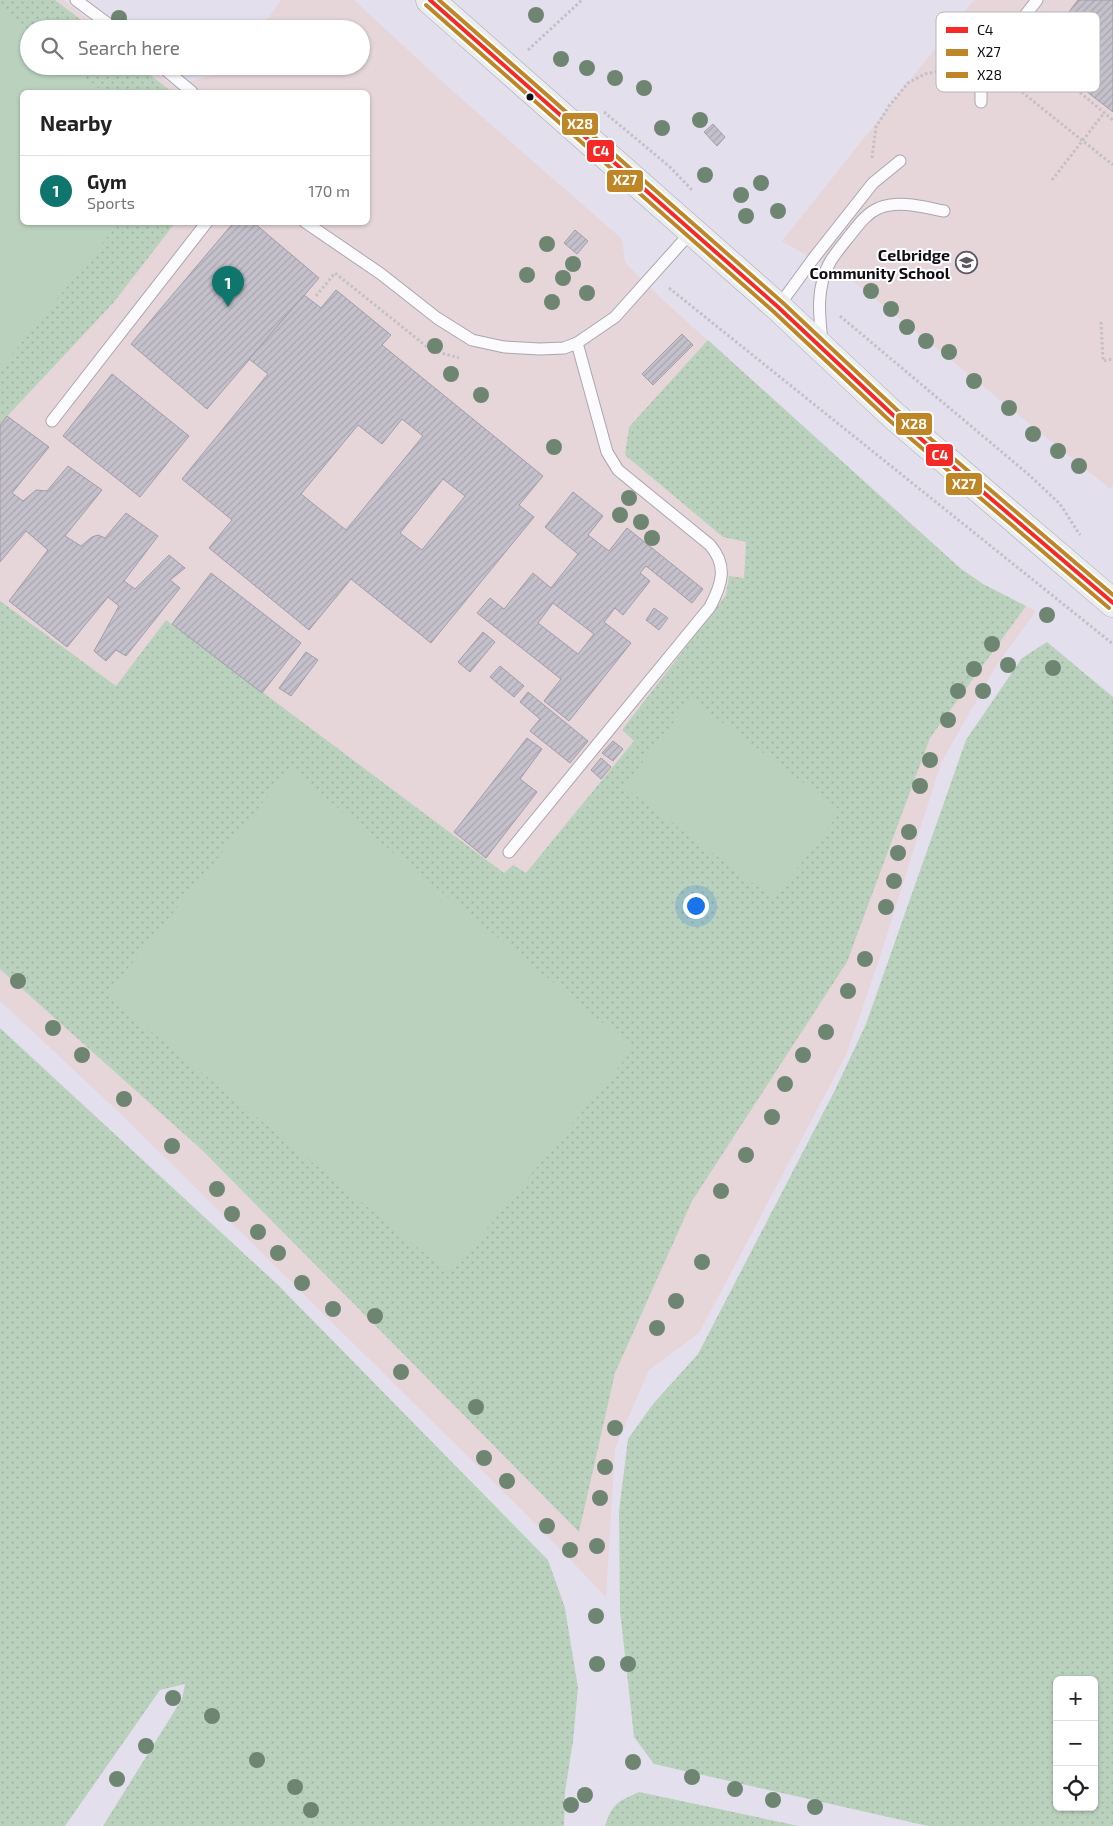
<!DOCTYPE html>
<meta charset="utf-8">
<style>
:root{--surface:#fff;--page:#f6f6f6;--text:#222;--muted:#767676;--line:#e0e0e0;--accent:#0f766e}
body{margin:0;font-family:"Exo 2",sans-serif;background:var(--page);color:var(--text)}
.controls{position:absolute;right:15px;bottom:15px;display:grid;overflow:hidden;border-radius:8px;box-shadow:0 1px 4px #0004}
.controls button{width:45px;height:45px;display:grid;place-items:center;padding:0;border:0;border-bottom:1px solid var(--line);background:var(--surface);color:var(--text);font:25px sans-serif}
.you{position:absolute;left:695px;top:905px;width:18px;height:18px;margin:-12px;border:4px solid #fff;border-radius:50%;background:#1a73e8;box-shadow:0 0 0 8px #1a73e833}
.badge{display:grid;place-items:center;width:32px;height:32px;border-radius:50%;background:var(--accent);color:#fff;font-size:16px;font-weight:700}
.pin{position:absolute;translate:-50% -41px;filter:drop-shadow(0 1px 2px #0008)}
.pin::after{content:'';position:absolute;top:26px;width:18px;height:15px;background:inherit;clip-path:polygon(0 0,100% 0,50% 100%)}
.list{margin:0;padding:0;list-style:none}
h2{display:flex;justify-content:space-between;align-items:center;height:65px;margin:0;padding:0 20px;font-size:21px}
h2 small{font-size:16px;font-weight:400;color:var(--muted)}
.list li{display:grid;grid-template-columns:32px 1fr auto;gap:15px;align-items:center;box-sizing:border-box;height:70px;padding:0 20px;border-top:1px solid var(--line)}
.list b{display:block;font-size:19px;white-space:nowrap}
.list p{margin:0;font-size:16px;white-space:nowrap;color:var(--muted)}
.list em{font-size:16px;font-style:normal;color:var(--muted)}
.icon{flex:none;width:28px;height:28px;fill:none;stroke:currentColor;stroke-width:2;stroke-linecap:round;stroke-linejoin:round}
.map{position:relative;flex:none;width:1113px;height:1826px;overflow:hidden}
.search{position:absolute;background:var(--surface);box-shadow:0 1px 4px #0004;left:20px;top:20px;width:350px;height:55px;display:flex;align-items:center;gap:12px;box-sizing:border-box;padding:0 18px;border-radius:28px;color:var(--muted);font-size:19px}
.panel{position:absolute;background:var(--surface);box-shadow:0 1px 4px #0004;left:20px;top:90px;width:350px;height:135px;border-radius:8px}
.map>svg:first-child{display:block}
.education{fill:#e6d6d9;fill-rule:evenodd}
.green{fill:url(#green-dots);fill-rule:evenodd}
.pitch{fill:#bad2bd}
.building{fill:url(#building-hatch);stroke:#a19da8;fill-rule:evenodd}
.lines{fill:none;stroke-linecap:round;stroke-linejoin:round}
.lane-casing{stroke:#aaa5b0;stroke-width:13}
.secondary-casing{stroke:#aaa5b0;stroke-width:29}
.path{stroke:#c3c0c6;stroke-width:3;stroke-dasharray:2.5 2.5;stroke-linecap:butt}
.lane{stroke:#fbfafc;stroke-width:11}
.secondary{stroke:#eaedee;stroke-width:28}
.bus-1-casing{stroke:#fff;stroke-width:8}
.bus-2-casing{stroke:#fff;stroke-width:8}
.bus-3-casing{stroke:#fff;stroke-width:8}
.bus-1{stroke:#f52a26;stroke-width:4}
.bus-2{stroke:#bf8627;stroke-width:4}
.bus-3{stroke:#bf8627;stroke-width:4}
.tree{fill:#6e8572}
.bus-dot{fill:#110d16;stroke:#fff;stroke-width:2}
.labels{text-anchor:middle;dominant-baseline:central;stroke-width:4;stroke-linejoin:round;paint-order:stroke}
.poi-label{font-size:16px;font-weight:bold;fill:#110d16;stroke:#fff;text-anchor:end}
.key{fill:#fff;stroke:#b8b6b9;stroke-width:1}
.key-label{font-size:14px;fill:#110d16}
.line-badge{stroke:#fff;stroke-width:2}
.badge-label{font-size:14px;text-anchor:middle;font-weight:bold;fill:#fff}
</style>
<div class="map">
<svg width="1113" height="1826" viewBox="0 0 1113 1826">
<defs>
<pattern id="green-dots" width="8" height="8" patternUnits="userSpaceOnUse" patternTransform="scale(1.25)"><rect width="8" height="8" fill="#bad2bd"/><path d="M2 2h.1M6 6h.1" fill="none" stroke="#9fb3a2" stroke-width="1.8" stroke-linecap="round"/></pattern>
<pattern id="building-hatch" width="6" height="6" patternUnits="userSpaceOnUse" patternTransform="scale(1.25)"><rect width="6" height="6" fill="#c5c1cc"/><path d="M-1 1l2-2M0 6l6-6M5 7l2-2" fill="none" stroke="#a8a5ae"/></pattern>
</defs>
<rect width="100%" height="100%" fill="#e4dfed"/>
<!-- education -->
<g class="education">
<path d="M 0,0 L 64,0 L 100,29 L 29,29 L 29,66 L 147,66 L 173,86 L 228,71 L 232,66 L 361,66 L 361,29 L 260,29 L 281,0 L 354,0 L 449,88 L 622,239 L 625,263 L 663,300 L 960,568 L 983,584 L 1036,611 L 998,663 L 941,763 L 878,963 L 846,1055 L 699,1333 L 649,1370 L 615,1448 L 606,1597 L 522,1510 L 123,1116 L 0,1001 ZM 22,92 L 368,92 L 368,222 L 22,222 Z"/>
<polygon points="974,0 1113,0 1113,485 1110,489 858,285 782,241"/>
</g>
<!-- green -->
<g class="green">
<polygon points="0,0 55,0 93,29 29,29 29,66 139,66 172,92 22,92 22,222 175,223 114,302 0,424"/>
<polygon points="708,340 960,568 983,584 1026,606 930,738 847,962 692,1201 615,1373 579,1532 202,1150 0,969 0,601 116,686 166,620 504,873 513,865 526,873 634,741 622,730 726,595 729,576 744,578 746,542 723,537 625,455 629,427"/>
<path d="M 1047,642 L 1113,697 L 1113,1826 L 928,1826 L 654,1764 L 634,1737 L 620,1611 L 619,1511 L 628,1439 L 653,1404 L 698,1354 L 835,1090 L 866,1024 L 966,740 L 1022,658 ZM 1057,1680 L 1094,1680 L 1094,1807 L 1057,1807 Z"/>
<polygon points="0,1028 278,1285 548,1560 565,1608 578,1688 573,1741 565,1792 564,1826 103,1826 182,1699 185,1684 160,1690 65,1826 0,1826"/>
<path d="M 639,1792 L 799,1826 L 605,1826 C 613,1802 618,1802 639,1792 Z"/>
</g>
<!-- pitch -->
<g class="pitch">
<polygon points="0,9 29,32 29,66 71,66 103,92 22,92 22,222 119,223 0,369"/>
<polygon points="691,699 841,811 774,899 624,787"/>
<polygon points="290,769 634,1048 450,1274 106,995"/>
</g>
<!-- building -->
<g class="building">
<polygon points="1078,0 1113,0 1113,112 1037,53"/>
<polygon points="713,124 725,137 717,146 704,132"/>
<polygon points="234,222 253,222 319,278 207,409 131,344"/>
<polygon points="575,230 588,241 577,254 564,243"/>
<path d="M 336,290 L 391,335 L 382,345 L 543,476 L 519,505 L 534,517 L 431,643 L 351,579 L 309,630 L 209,548 L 232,520 L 182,479 L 268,374 L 249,359 L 304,295 L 321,308 ZM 402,419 L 423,436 L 346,530 L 301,494 L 358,425 L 382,444 ZM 443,479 L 465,496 L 422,550 L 400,533 Z"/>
<polygon points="682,334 693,345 653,385 642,374"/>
<polygon points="112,374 189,436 140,497 63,436"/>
<polygon points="7,416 49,447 12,493 23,501 36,490 47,491 68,466 102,490 65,536 81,546 92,537 98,535 105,538 126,513 158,536 124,581 135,589 169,555 185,568 170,580 180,588 126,656 116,650 106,661 94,651 119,606 108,597 67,647 9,601 48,550 26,531 0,562 0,425"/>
<path d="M 573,492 L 603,516 L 588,535 L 609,551 L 627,528 L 703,589 L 692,603 L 646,566 L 640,573 L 650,581 L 623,615 L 615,608 L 604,622 L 631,643 L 569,721 L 544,701 L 561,679 L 477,613 L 490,598 L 504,609 L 533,573 L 551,588 L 578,554 L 545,527 ZM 553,603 L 594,634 L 578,654 L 538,623 Z"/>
<polygon points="211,573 301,643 262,693 172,624"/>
<polygon points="654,608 668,618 659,630 646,620"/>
<polygon points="483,632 495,642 470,672 458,662"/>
<polygon points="306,652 318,660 291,696 279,688"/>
<polygon points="500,666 524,686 514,697 490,677"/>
<polygon points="528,692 588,741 570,763 530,731 540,719 520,702"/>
<polygon points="527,738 542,749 520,779 537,792 486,858 454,832"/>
<polygon points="613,741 623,749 613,761 602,753"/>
<polygon points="601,758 611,767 601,779 591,770"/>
</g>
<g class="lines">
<defs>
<g id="lane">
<polyline points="76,0 115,29"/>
<polyline points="161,66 192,92"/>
<polyline points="981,102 981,72 1037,0"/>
<polyline points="305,222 381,274 437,318 472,340 504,347 540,349 564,348 577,343 615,317 692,231"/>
<polyline points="778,307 813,259 873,183 900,161"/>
<path d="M 822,341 C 819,314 816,287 830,262 C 836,252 844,243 851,234 C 859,224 867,213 879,208 C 900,200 923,207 944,211"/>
<polyline points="52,421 207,222"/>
<path d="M 509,852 L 710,607 C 722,584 728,566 710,545 L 618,470 L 607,452 L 577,343"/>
</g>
<polyline id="secondary" points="430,0 778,307 893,415 1113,603"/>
</defs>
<!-- lane casing -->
<use href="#lane" class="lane-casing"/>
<!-- secondary casing -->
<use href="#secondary" class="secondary-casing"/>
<!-- path -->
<g class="path">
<polyline points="528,50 582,0"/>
<polyline points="1030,51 1113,120"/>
<polyline points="1006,74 1008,81 1113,165"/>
<polyline points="604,112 670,167 693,191"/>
<polyline points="872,158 876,127 889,106 908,83 925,74 961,67"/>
<polyline points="1052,180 1104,113"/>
<polyline points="669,288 1113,644"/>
<polyline points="316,296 335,273 431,350 459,358"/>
<polyline points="840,316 1028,474 1060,504 1080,535"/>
<polyline points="1101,322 1103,361 1113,359"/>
</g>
<!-- lane -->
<use href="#lane" class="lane"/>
<!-- secondary -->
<use href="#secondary" class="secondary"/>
<defs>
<polyline id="bus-1" points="430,0 778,307 893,415 1113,603"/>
<polyline id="bus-2" points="426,5 774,312 889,420 1109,608"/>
<polyline id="bus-3" points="439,0 782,302 897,410 1113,595"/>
</defs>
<!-- bus-1 casing -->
<use href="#bus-1" class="bus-1-casing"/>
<!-- bus-2 casing -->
<use href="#bus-2" class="bus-2-casing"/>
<!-- bus-3 casing -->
<use href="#bus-3" class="bus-3-casing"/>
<!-- bus-1 -->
<use href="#bus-1" class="bus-1"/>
<!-- bus-2 -->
<use href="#bus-2" class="bus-2"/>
<!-- bus-3 -->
<use href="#bus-3" class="bus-3"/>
</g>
<!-- trees -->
<g class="tree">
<circle cx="536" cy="15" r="8"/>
<circle cx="119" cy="18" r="8"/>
<circle cx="561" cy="59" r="8"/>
<circle cx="587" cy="68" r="8"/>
<circle cx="615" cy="78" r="8"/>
<circle cx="644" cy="88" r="8"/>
<circle cx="700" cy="120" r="8"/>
<circle cx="662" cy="128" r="8"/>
<circle cx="705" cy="175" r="8"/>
<circle cx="761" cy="183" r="8"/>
<circle cx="741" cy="195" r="8"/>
<circle cx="778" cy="211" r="8"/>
<circle cx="746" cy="216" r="8"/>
<circle cx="547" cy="244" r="8"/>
<circle cx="573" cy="264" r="8"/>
<circle cx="527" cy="275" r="8"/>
<circle cx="563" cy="278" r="8"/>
<circle cx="871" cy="291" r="8"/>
<circle cx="587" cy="293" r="8"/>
<circle cx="552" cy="302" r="8"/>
<circle cx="891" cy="309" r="8"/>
<circle cx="907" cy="327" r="8"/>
<circle cx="926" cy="341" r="8"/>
<circle cx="435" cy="346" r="8"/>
<circle cx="949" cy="352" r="8"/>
<circle cx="451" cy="374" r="8"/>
<circle cx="974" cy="381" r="8"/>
<circle cx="481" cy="395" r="8"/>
<circle cx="1009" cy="408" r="8"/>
<circle cx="1033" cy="434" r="8"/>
<circle cx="554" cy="447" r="8"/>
<circle cx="1058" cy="451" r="8"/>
<circle cx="1079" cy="466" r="8"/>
<circle cx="629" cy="498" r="8"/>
<circle cx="620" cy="515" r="8"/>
<circle cx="641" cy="522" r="8"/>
<circle cx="652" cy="538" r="8"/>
<circle cx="1047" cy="615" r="8"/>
<circle cx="992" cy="644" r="8"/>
<circle cx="1008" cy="665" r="8"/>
<circle cx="1053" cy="668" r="8"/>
<circle cx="974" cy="669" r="8"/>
<circle cx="958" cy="691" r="8"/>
<circle cx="983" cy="691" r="8"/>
<circle cx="948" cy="720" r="8"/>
<circle cx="930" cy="760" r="8"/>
<circle cx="920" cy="786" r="8"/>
<circle cx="909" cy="832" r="8"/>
<circle cx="898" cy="853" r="8"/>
<circle cx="894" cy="881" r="8"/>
<circle cx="886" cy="907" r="8"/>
<circle cx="865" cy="959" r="8"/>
<circle cx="18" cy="981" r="8"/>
<circle cx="848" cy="991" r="8"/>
<circle cx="53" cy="1028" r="8"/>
<circle cx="826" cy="1032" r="8"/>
<circle cx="82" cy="1055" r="8"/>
<circle cx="803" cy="1055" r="8"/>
<circle cx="785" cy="1084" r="8"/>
<circle cx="124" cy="1099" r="8"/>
<circle cx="772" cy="1117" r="8"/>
<circle cx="172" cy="1146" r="8"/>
<circle cx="746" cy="1155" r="8"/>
<circle cx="217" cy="1189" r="8"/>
<circle cx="721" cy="1191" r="8"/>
<circle cx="232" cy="1214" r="8"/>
<circle cx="258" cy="1232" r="8"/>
<circle cx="278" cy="1253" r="8"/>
<circle cx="702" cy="1262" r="8"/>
<circle cx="302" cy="1283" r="8"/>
<circle cx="676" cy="1301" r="8"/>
<circle cx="333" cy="1309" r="8"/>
<circle cx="375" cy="1316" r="8"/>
<circle cx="657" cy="1328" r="8"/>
<circle cx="401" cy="1372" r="8"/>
<circle cx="476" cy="1407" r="8"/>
<circle cx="615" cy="1428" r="8"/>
<circle cx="484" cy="1458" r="8"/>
<circle cx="605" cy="1467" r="8"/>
<circle cx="507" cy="1481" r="8"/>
<circle cx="600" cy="1498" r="8"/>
<circle cx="547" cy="1526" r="8"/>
<circle cx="597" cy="1546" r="8"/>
<circle cx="570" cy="1550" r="8"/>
<circle cx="596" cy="1616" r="8"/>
<circle cx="597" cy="1664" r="8"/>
<circle cx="628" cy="1664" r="8"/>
<circle cx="173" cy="1698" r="8"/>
<circle cx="212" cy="1716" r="8"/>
<circle cx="146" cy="1746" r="8"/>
<circle cx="257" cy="1760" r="8"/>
<circle cx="633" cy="1762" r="8"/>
<circle cx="692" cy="1777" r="8"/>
<circle cx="117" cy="1779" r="8"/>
<circle cx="295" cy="1787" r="8"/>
<circle cx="735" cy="1789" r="8"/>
<circle cx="585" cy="1795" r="8"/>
<circle cx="773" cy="1800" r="8"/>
<circle cx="571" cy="1805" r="8"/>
<circle cx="815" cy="1807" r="8"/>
<circle cx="311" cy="1810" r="8"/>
</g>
<!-- icons -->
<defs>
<symbol id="school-ring" viewBox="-11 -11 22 22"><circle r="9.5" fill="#fff" stroke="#5b5661" stroke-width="1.5"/><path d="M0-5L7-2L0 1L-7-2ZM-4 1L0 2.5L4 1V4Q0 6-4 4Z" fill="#5b5661"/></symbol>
</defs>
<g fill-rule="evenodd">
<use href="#school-ring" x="954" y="250" width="25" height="25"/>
</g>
<!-- markers -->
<circle class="bus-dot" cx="530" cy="97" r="4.5"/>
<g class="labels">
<!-- poi labels -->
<g class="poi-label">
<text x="950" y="254">Celbridge<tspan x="950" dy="18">Community School</tspan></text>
</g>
</g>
<!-- legend -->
<rect x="936" y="12" width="164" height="80" rx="8" class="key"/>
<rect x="946" y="27" width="22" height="6" fill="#f52a26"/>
<rect x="946" y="49" width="22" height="7" fill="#bf8627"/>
<rect x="946" y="72" width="22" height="6" fill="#bf8627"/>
<g class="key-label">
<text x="977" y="35">C4</text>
<text x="977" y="57">X27</text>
<text x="977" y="80">X28</text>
</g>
<g class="line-badge">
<rect x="561" y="112" width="38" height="24" rx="5" fill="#bf8627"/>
<rect x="586" y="139" width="29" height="24" rx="5" fill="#f52a26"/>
<rect x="606" y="169" width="38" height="24" rx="5" fill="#bf8627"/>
<rect x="895" y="412" width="38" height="24" rx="5" fill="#bf8627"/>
<rect x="925" y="443" width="29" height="24" rx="5" fill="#f52a26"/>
<rect x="945" y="472" width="38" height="24" rx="5" fill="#bf8627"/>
</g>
<g class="badge-label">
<text x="580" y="129">X28</text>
<text x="601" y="156">C4</text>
<text x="625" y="185">X27</text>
<text x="914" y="429">X28</text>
<text x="940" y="460">C4</text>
<text x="964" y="489">X27</text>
</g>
</svg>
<div class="controls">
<button>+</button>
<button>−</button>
<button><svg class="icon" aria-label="locate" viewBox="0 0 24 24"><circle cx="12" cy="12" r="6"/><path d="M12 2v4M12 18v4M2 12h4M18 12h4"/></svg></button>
</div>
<div class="you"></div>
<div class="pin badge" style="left:228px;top:307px">1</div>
<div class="search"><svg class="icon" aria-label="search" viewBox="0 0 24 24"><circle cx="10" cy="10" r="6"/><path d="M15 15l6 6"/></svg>Search here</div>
<section class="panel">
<h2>Nearby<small></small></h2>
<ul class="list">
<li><span class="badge">1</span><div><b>Gym</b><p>Sports</p></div><em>170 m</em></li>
</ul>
</section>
</div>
